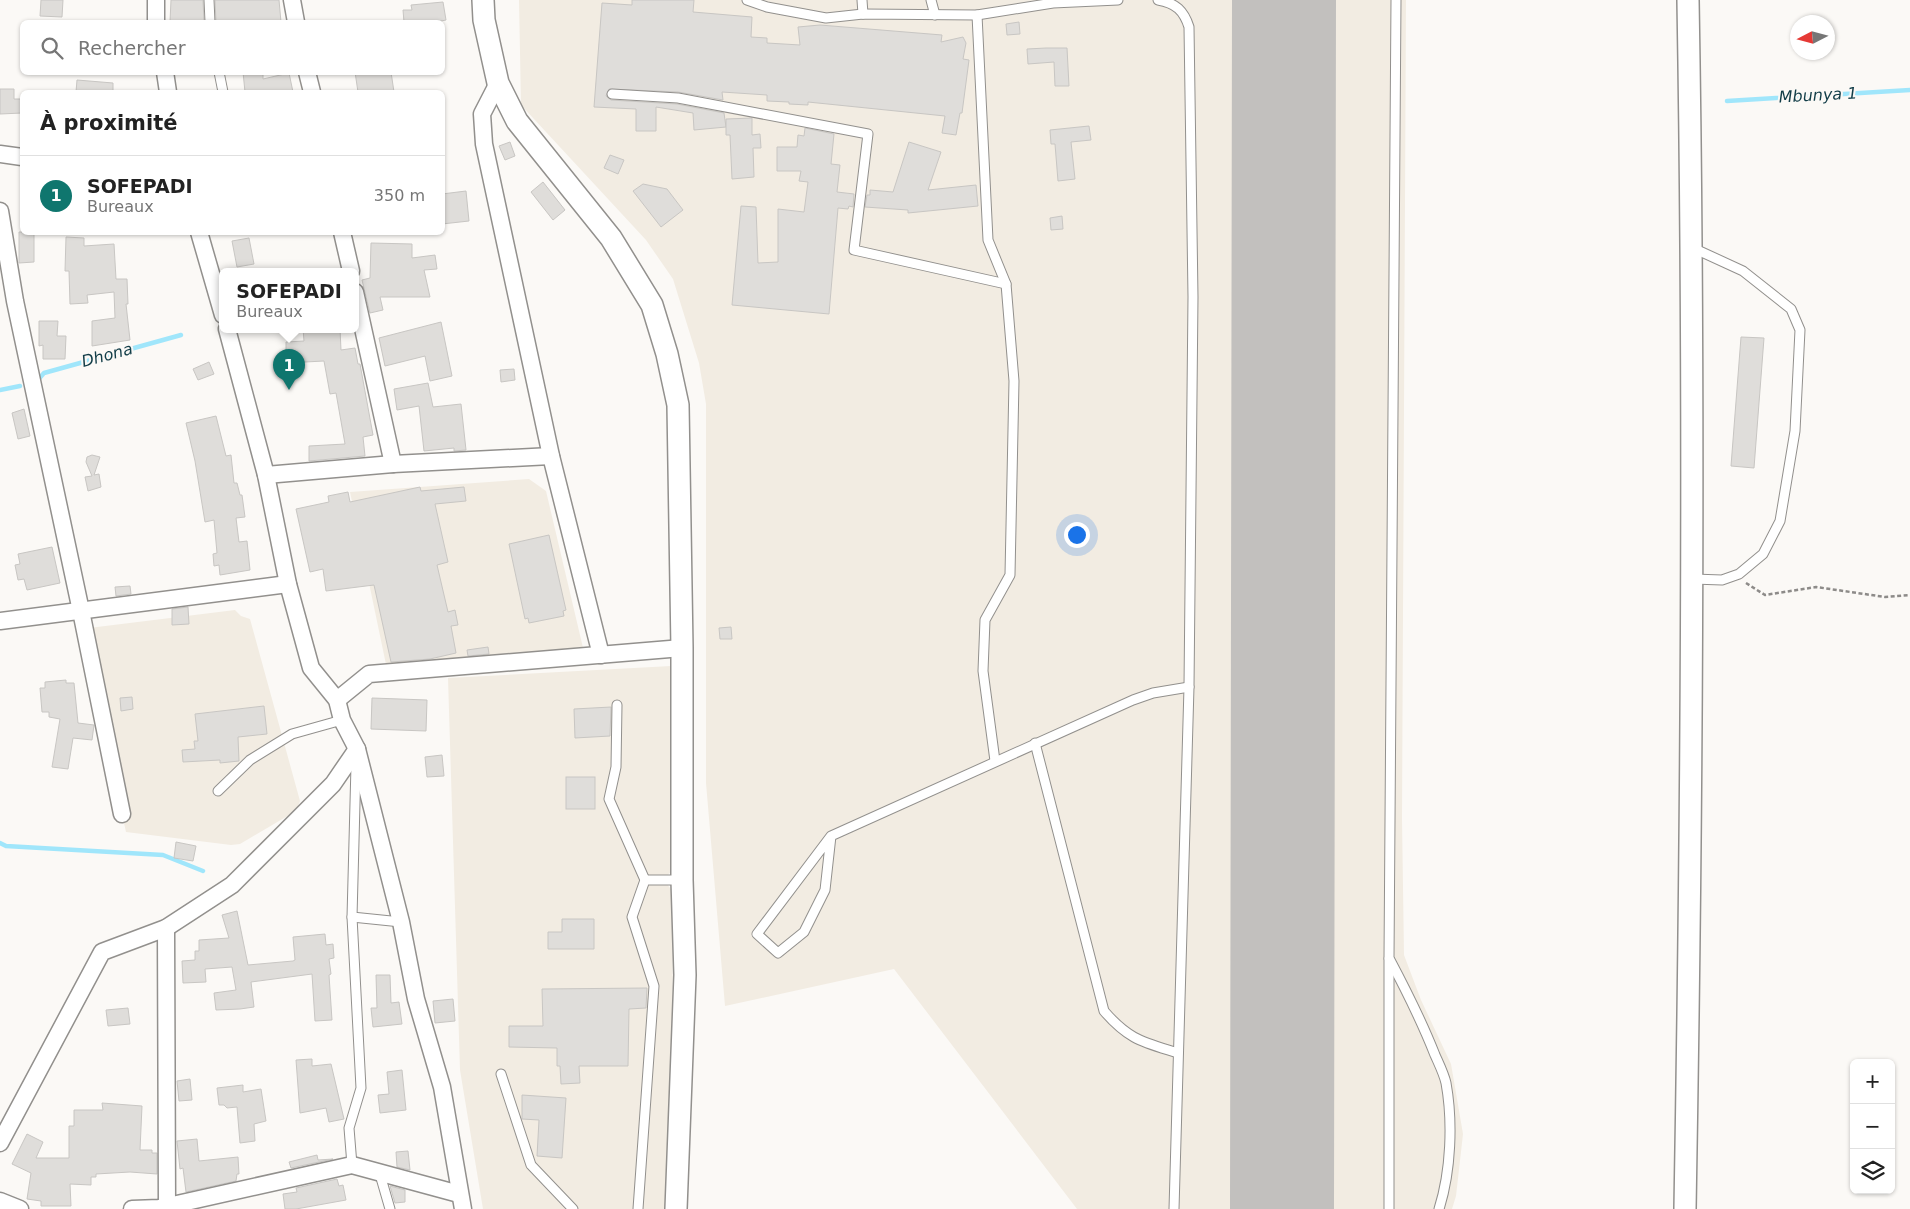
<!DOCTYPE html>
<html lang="fr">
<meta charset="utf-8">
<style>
:root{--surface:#fff;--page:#f2f2f2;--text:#222;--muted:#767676;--line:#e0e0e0;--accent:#0f766e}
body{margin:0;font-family:"DejaVu Sans",sans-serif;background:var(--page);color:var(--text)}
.controls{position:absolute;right:15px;bottom:15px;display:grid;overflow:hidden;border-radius:8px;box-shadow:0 1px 4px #0004}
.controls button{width:45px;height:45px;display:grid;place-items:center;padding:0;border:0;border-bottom:1px solid var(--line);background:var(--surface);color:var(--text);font:25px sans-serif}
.compass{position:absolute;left:1790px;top:15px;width:45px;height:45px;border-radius:50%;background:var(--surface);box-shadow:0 1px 4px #0004;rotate:264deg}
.you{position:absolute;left:1076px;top:534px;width:18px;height:18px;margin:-12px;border:4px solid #fff;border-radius:50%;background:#1a73e8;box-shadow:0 0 0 8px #1a73e833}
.badge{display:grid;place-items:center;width:32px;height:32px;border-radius:50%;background:var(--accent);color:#fff;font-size:16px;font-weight:700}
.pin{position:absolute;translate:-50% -41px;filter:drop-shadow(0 1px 2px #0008)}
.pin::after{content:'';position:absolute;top:26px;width:18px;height:15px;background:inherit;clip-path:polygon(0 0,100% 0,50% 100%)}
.popup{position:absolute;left:219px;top:268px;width:140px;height:65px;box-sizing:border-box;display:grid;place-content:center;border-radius:8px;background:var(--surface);filter:drop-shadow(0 1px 4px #0005);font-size:16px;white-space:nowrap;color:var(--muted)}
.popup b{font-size:19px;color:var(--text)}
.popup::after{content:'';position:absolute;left:50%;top:100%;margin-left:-10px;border:10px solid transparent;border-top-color:var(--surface)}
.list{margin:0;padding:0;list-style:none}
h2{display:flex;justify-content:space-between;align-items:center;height:65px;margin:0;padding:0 20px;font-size:21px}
h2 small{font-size:16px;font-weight:400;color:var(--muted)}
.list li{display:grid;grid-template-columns:32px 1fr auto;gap:15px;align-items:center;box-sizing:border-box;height:80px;padding:0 20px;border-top:1px solid var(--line)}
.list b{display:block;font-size:19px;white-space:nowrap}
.list p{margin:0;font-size:16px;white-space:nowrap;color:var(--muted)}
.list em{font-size:16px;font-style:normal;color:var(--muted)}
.icon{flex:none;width:28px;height:28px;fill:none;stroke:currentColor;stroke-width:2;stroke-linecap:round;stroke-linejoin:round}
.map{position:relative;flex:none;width:1910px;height:1209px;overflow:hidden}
.search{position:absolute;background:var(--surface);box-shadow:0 1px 4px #0004;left:20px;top:20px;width:425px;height:55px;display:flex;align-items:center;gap:12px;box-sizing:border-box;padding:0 18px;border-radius:8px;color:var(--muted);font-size:19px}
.panel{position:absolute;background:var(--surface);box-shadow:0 1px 4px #0004;left:20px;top:90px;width:425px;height:145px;border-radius:8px}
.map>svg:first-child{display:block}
.built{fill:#f2ece2}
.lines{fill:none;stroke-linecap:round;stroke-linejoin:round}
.stream{stroke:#a0e6fb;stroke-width:4.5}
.runway{stroke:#c2c0be;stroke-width:104}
.building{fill:#dfddda;stroke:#c8c6c3}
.service-casing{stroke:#92908d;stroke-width:11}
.minor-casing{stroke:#92908d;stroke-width:19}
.tertiary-casing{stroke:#92908d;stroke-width:24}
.path{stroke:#8d8b89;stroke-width:2.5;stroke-dasharray:4 2.5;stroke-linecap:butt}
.service{stroke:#fff;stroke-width:9}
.minor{stroke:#fff;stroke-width:16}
.tertiary{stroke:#fff;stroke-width:21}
.labels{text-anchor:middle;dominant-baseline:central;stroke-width:4;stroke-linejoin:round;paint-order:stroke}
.water-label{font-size:16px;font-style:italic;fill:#123d48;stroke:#fbf9f6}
</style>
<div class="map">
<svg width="1910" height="1209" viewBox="0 0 1910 1209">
<rect width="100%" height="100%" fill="#fbf9f6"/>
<!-- built -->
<g class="built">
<polygon points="519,0 1406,0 1402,819 1404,955 1421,1000 1451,1064 1463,1134 1456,1196 1452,1209 1077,1209 894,969 725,1006 706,783 706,404 699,363 673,279 646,240 521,105"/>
<polygon points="529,479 546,491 584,652 388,674 350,492"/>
<polygon points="235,610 241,616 250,619 300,801 296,811 240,844 231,845 126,832 83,639 89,628"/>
<polygon points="671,666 673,869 664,880 673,892 672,1175 670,1209 483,1209 460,1070 448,678"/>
</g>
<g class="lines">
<!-- stream -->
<g class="stream">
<polyline points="1727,101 1910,90"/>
<polyline points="37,381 44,373 181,335"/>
<polyline points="0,390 20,386"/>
<polyline points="0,843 6,846 163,855 203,871"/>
</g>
<!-- runway -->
<polyline class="runway" points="1282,1209 1284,0"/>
</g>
<!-- building -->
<g class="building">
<polygon points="41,0 63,0 62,17 40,16"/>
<polygon points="171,0 203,0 204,22 170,22"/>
<polygon points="215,0 279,0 281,22 216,22"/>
<polygon points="632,0 694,0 693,12 752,17 751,37 767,38 767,43 800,45 798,27 820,25 942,35 941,42 963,37 966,43 963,59 969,60 962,113 960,113 956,135 942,133 945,116 808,102 808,105 789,104 789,102 767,101 767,95 722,92 723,100 678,92 609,89 606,96 611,100 677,104 724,113 726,127 694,130 693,113 656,107 656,131 636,131 636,109 594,107 602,3 632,5"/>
<polygon points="443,2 446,20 436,22 404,22 403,10 412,10 411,5"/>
<polygon points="1019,22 1020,34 1007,35 1006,24"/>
<polygon points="1046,48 1067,48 1069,86 1055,86 1054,62 1028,64 1027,49"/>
<polygon points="243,72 263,72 263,79 289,73 293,92 245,92"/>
<polygon points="355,72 391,72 394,92 358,92"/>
<polygon points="77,80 113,83 113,92 76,92"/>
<polygon points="0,89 14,89 14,99 22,99 22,113 0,114"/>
<polygon points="752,118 752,135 760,134 761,148 753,148 754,177 732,179 730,135 726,135 726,119"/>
<polygon points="1089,126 1091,140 1071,142 1075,179 1058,181 1055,144 1051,144 1050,130"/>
<polygon points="805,128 834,134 831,164 840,165 837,192 854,194 853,207 849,206 848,209 838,208 829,314 732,305 741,206 756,207 758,263 778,262 778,209 804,212 808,182 799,181 801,171 777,171 777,147 797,147 798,135 804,136"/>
<polygon points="510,142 515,156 505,160 499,146"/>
<polygon points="909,142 941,152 928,190 976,185 978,206 908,213 908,210 865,207 867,195 870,195 870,190 893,192"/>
<polygon points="610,155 624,160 618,174 604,168"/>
<polygon points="543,182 565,210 553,220 531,192"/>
<polygon points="643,184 667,189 683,210 661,227 633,191"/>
<polygon points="466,191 469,221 442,224 442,194"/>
<polygon points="1062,216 1063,229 1051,230 1050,218"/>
<polygon points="19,232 34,232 34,262 19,263"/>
<polygon points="66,237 84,238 84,246 114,244 116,279 127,279 128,304 126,304 130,340 92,346 92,321 115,318 114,292 87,295 88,303 70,304 69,271 65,271"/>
<polygon points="249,238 254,264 237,267 232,241"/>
<polygon points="371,243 412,244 412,258 435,255 437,269 424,270 430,297 380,297 383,310 370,313 362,280 370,278"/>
<polygon points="39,321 58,321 57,336 66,336 65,359 43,359 43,345 39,346"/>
<polygon points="441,322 452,376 430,381 425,356 385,366 379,338"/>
<polygon points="303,329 340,329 341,350 355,348 358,364 360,364 373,435 363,437 365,456 309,461 309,446 345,444 336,393 330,394 324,361 286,363 286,342 304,341"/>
<polygon points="1741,337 1764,338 1754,468 1731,466"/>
<polygon points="209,362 214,374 198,380 193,369"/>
<polygon points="514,369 515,380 501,382 500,370"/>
<polygon points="428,383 433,407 461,404 466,450 454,451 454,448 424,451 419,406 397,410 394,389"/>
<polygon points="24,409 30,436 18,439 12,413"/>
<polygon points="216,416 226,456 231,455 234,483 237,483 240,495 242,495 245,517 236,518 239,542 247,541 250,570 220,575 219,565 214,566 213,554 217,553 214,520 205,522 195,461 186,423"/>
<polygon points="92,455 100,457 94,475 99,474 101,487 88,491 85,477 92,476 86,462 87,457"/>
<polygon points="420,487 421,491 464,487 466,501 435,504 448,562 437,565 448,612 455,610 458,625 451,626 456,653 430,659 391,662 374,585 326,591 323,569 310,572 296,509 329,502 328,496 348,492 350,502"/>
<polygon points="549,535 566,610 563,611 564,616 529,623 528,618 525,619 509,544"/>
<polygon points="52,547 60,583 27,590 24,579 18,580 15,565 20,564 18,554"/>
<polygon points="130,586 131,594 116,596 115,587"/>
<polygon points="188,607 189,624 172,625 172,609"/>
<polygon points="731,627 732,639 720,639 719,628"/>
<polygon points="488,647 489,654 468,656 467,650"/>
<polygon points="66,680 66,683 74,683 78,723 94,725 92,740 73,738 68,769 52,767 60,719 49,717 49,712 42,712 40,688 45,688 45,682"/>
<polygon points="132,697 133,709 121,711 120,698"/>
<polygon points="372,698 427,700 426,731 371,729"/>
<polygon points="264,706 267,734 238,737 239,761 220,763 220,760 183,762 182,750 195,749 194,741 198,741 195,714"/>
<polygon points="611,707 610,736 575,738 574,709"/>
<polygon points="442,755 444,776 427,777 425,757"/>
<rect x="566" y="777" width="29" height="32"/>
<polygon points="176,842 196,846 193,861 174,858"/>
<polygon points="237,911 248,965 293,961 295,960 293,937 325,934 326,945 333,944 334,958 329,959 331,974 329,975 332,1020 315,1021 312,974 251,982 254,1007 240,1009 216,1010 214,993 236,990 232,967 205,969 206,982 183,983 182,961 195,960 195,951 199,951 199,940 229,938 222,915"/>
<polygon points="562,919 594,919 594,949 548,949 548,932 562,932"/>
<polygon points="376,975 390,975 391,1003 399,1002 402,1024 373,1027 371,1008 377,1008"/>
<polygon points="647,988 646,1008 629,1009 628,1066 579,1066 580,1083 561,1084 560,1066 557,1066 557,1048 509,1047 509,1026 543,1026 542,989"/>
<polygon points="453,999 455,1021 435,1023 433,1001"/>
<polygon points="128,1008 130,1024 108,1026 106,1010"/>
<polygon points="312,1059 312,1066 331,1064 344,1119 329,1122 326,1108 300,1113 296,1060"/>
<polygon points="402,1070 406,1110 380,1113 378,1095 389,1094 387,1072"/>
<polygon points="190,1079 192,1100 179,1101 177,1081"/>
<polygon points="243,1085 243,1092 261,1089 266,1121 254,1124 255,1141 240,1143 237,1107 227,1108 224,1105 219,1105 217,1088"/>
<polygon points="522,1095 566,1098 562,1158 537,1156 539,1120 522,1119"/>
<polygon points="102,1103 142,1106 140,1150 152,1150 152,1153 157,1153 157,1174 130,1172 96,1174 96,1177 91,1177 91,1185 70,1184 71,1206 41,1206 41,1201 27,1199 31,1173 12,1164 27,1134 43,1142 36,1158 69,1158 69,1126 74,1126 74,1110 103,1110"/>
<polygon points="197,1139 199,1161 238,1157 239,1174 237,1174 236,1181 186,1192 183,1168 180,1169 177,1141"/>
<polygon points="408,1151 410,1170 397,1167 396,1152"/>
<polygon points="317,1155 318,1160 333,1159 291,1168 289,1162"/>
<polygon points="337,1179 339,1186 343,1185 346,1200 296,1209 285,1209 283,1194 297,1192 296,1188"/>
<polygon points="390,1186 405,1190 405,1202 395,1203"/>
</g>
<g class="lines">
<defs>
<g id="service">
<polyline points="209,0 210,22"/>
<polyline points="747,0 767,7 826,18 863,14 977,15 1053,3 1118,0"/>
<polyline points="862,0 863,14"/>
<polyline points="931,0 935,15"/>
<path d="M 1158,0 C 1176,3 1184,11 1189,27 L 1193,297 L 1189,687 L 1174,1209"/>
<path d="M 1396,0 L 1389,958 C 1406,990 1422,1022 1435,1055 C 1439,1064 1444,1074 1446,1083 C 1453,1122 1451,1171 1439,1209"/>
<polyline points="977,15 988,240 1006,284 1014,381 1010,575 985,620 983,671 995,761"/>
<polyline points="219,72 223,92"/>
<polyline points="612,94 678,98 868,134 854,250 1006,284"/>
<polyline points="1693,248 1743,271 1791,309 1800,330 1795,431 1780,521 1763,554 1739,574 1722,580 1693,579"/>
<polyline points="617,705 616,767 609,799 645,880"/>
<path d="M 1035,743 L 1104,1011 C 1129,1040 1143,1042 1178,1053"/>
<polyline points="218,791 250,760 292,734 342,720"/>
<polyline points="831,836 825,890 804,932 778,953 757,934 831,836 1133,700 1153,693 1189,687"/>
<polyline points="352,917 401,922"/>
<polyline points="501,1074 531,1165 573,1209"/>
<polyline points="352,1165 349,1128 361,1088 352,917 356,765"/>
<polyline points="379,1171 390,1209"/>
<polyline points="638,1209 654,986 632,917 645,880 682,880"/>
<polyline points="1389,1209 1389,959"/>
</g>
<g id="minor">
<polyline points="156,0 156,22"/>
<polyline points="292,0 296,22"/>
<polyline points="165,72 168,92"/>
<polyline points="307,72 312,92"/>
<polyline points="498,83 482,114 484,144 551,456 601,655"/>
<polyline points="0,154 22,157"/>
<polyline points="0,211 15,301 81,611 122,814"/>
<polyline points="199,232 223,315"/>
<polyline points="342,232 351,271"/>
<polyline points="355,292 393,464"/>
<polyline points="227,329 266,475 288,584 311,668 337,700 342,720 357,749 401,922 416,999 442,1087 463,1209"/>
<polyline points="266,475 393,464 551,456"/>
<polyline points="0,621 288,584"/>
<polyline points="337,700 369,674 682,648"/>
<polyline points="166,928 167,1205"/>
<polyline points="0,1143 102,952 166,928 232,885 333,784 357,749"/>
<polyline points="0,1201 20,1209"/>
<polyline points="132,1209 159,1208 352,1165 459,1194"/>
</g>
<g id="tertiary">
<polyline points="483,0 484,20 498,83 517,121 611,238 652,305 667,354 678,405 682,648 682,880 685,975 676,1209"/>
<path d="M 1685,1209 C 1692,806 1695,403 1688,0"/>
</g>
</defs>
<!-- service casing -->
<use href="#service" class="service-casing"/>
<!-- minor casing -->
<use href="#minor" class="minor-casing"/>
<!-- tertiary casing -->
<use href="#tertiary" class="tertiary-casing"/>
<!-- path -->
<polyline class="path" points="1746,583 1765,595 1816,587 1885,597 1910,595"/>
<!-- service -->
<use href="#service" class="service"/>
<!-- minor -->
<use href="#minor" class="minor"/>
<!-- tertiary -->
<use href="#tertiary" class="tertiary"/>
</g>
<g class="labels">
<!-- water labels -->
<g class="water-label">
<text transform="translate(1818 95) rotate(-3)">Mbunya 1</text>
<text transform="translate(107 355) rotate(-15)">Dhona</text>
</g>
</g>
</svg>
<div class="controls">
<button>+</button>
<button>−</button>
<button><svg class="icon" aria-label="layers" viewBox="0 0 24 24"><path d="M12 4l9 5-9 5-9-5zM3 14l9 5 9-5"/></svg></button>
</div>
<svg class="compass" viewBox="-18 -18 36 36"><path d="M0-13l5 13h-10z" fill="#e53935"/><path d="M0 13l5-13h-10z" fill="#767676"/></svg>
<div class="you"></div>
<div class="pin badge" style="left:289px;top:390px">1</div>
<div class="popup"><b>SOFEPADI</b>Bureaux</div>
<div class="search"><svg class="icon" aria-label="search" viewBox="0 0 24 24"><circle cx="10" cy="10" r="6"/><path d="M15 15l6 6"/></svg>Rechercher</div>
<section class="panel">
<h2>À proximité<small></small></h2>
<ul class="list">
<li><span class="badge">1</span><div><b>SOFEPADI</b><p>Bureaux</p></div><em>350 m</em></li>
</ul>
</section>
</div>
